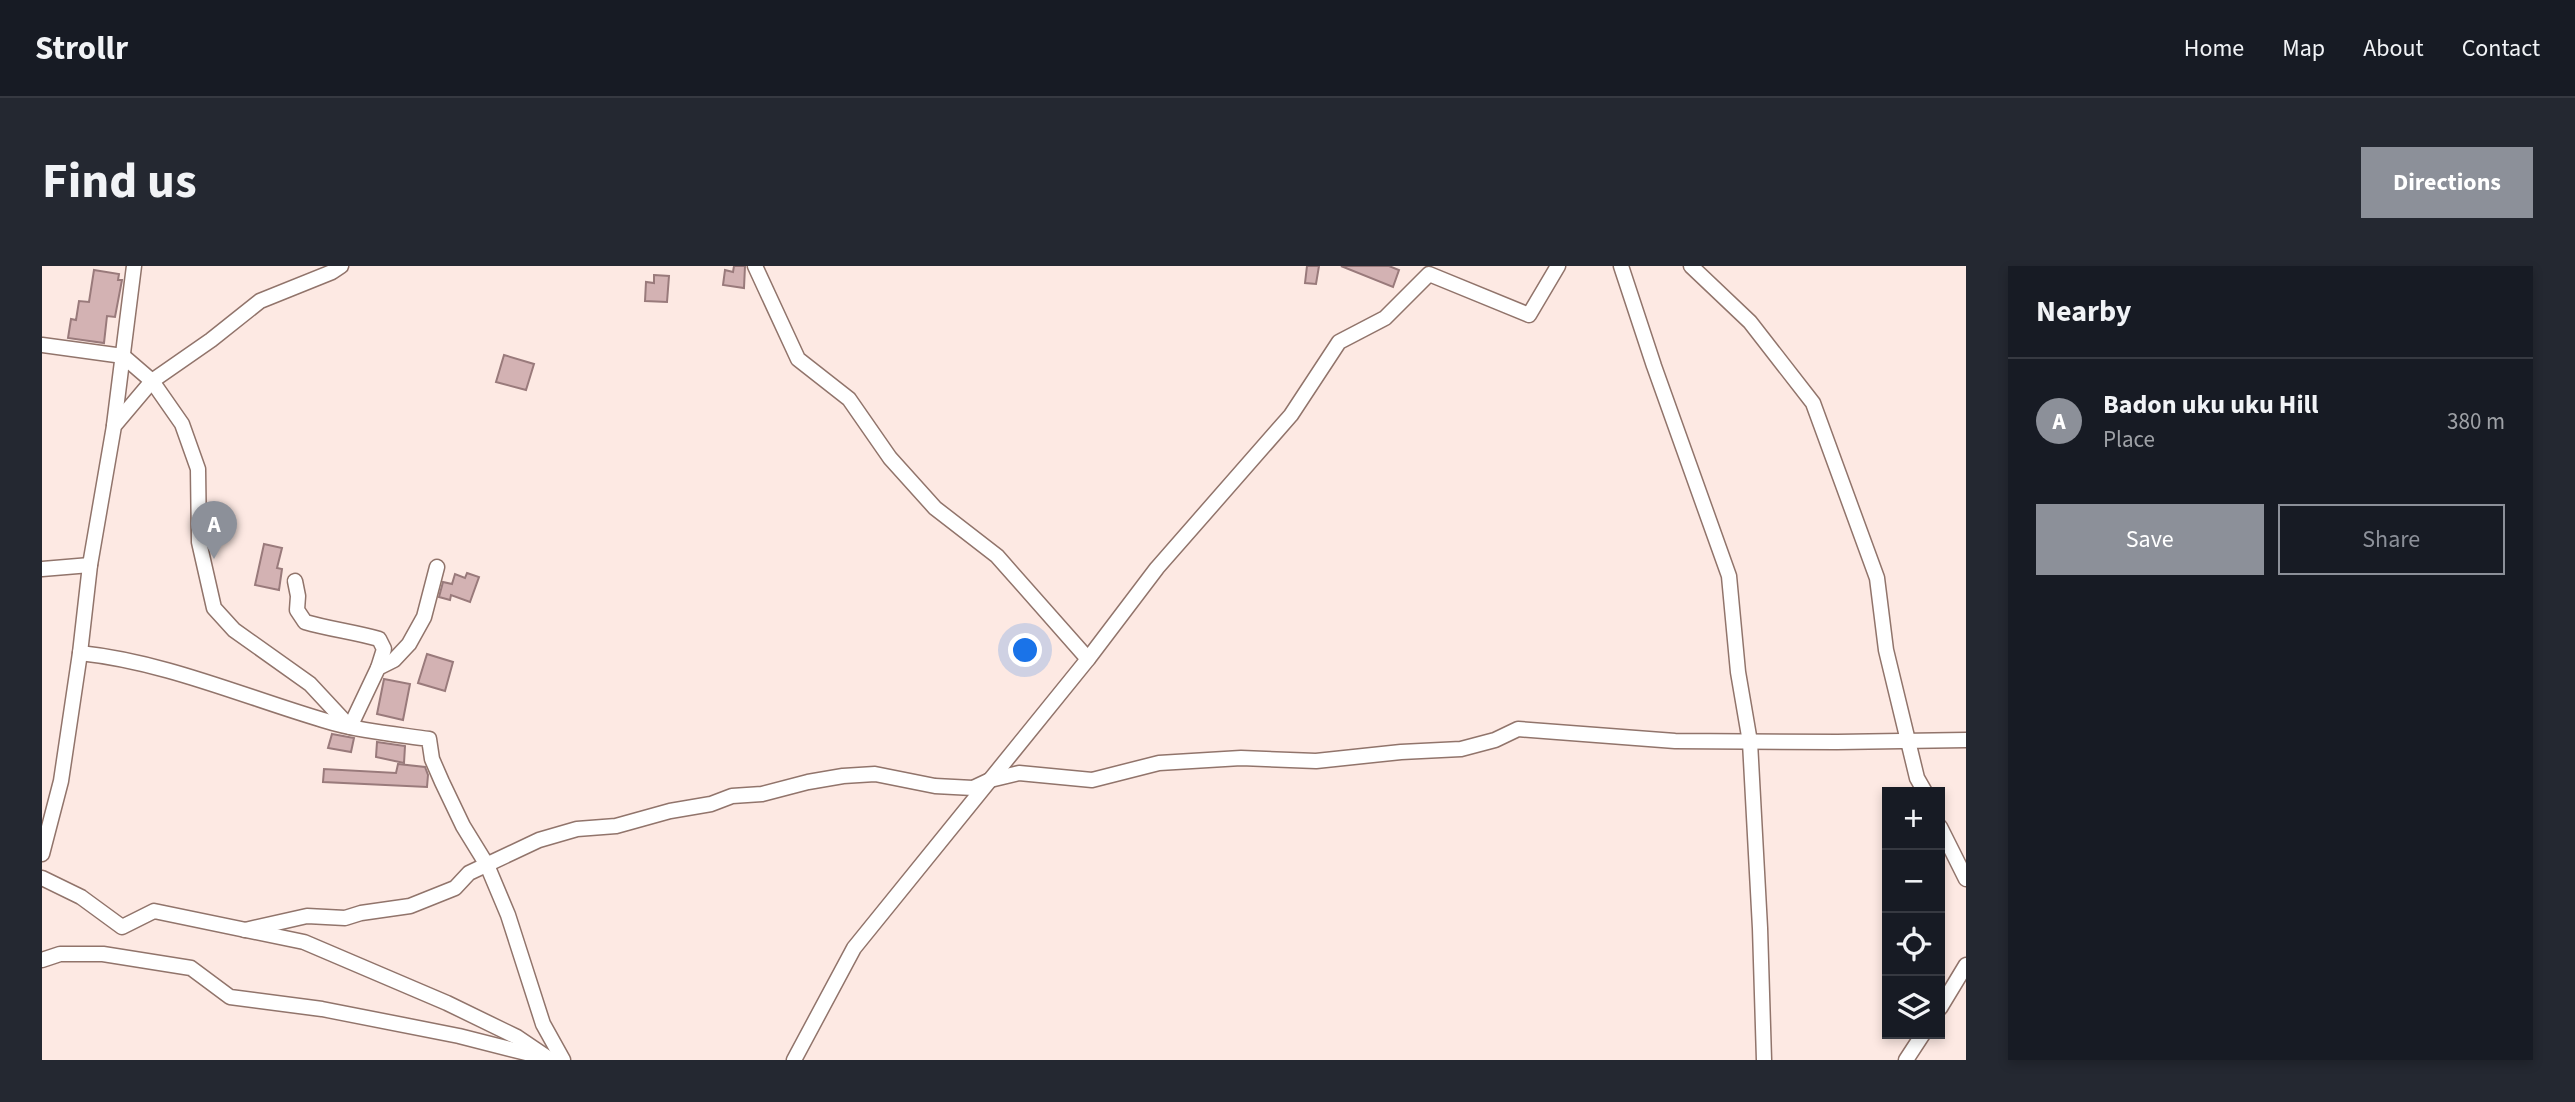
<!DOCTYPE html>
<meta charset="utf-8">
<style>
:root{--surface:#171b24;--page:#242831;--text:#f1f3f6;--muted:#9ea1a6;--line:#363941;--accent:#8c9099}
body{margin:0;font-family:"Source Sans 3",sans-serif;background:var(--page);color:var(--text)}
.controls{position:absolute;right:21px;bottom:21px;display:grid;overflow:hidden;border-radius:0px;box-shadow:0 4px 10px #0003}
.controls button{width:63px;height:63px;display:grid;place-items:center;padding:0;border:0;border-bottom:2px solid var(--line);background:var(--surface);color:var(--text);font:35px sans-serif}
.you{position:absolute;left:984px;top:385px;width:24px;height:24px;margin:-18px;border:5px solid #fff;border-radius:50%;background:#1a73e8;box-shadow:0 0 0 10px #1a73e833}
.badge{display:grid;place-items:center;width:46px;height:46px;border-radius:50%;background:var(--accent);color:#fff;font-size:23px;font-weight:700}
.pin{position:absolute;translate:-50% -58px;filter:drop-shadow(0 2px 4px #0008)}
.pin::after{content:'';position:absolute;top:37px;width:24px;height:21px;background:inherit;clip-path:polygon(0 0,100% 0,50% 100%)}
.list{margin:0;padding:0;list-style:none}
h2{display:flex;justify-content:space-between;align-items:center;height:91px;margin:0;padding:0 28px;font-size:30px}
h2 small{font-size:23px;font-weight:400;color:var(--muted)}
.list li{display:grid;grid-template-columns:46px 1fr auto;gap:21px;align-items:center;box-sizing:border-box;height:126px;padding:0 28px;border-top:2px solid var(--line)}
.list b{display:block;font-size:26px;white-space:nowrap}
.list p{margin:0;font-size:23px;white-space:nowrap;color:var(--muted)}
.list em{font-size:23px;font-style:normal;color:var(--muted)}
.actions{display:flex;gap:14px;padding:21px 28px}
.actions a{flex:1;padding:16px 0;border:2px solid var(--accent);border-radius:0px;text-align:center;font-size:24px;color:var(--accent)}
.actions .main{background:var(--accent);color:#fff}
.icon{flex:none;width:38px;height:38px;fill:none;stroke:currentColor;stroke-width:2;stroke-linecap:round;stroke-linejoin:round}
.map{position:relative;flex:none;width:1924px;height:794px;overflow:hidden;border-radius:0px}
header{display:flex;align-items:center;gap:42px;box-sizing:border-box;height:98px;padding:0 35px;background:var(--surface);border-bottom:2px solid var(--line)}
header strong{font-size:33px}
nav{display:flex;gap:38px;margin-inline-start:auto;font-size:24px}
.intro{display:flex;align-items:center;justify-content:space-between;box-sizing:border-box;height:168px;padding:0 42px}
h1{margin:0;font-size:49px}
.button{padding:18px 32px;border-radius:0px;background:var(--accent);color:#fff;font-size:24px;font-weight:700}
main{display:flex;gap:42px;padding:0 42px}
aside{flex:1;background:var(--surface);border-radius:0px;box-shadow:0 4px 10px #0003}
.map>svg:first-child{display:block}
.building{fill:#d3b2b3;stroke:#997a7b;stroke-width:2}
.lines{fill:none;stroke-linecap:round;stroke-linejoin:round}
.street-casing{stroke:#91746b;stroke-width:17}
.street{stroke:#fff;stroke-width:14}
</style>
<header>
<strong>Strollr</strong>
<nav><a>Home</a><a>Map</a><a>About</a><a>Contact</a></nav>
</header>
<div class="intro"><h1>Find us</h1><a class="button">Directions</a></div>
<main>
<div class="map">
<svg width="1924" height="794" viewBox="0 0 1924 794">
<rect width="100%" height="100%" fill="#fde9e3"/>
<!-- building -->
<g class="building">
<polygon points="692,0 703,0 702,22 681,19 683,4 691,6"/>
<polygon points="1265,0 1277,0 1274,18 1263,17"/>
<polygon points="1299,0 1347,0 1357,4 1351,21"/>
<polygon points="52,4 77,8 76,14 80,14 73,51 65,50 62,77 26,72 29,53 34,54 37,35 47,36"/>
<polygon points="612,9 627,10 625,36 603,35 604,16 612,17"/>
<polygon points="462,89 492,98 484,124 454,116"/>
<polygon points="222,278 240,282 235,302 240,303 237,324 213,319"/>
<polygon points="425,307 437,311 428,336 409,329 408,334 397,331 401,316 410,318 413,308 423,312"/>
<polygon points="385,388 411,396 403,425 376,417"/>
<polygon points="342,413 368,418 361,454 335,448"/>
<polygon points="290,468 312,472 309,486 286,482"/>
<polygon points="335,476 363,480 362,497 334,491"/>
<polygon points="356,498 383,501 386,509 385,521 281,516 282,503 354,507"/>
</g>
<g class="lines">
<defs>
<g id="street">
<polyline points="713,0 756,93 807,133 848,192 893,242 955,290 1046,393"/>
<polyline points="1579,0 1612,100 1687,310 1696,406 1708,476 1718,662 1722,794"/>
<polyline points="1649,0 1708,56 1771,137 1835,312 1844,384 1875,512 1883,526"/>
<polyline points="0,79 81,90 110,115 140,158 156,203 157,276 172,342 192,364 268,418 308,461 336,402 352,394 367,378 382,351 395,301"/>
<polyline points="72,159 92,0"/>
<polyline points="0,303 48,299"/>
<path d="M 253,315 L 256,330 L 255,344 L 263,356 C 287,363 312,366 337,373 L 342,383 L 336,402"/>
<path d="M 38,387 C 123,396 200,430 281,454 C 316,465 352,468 387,473 L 390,493 L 400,516 L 421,560 L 445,599 L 466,649 L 501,758 L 521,794"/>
<polyline points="1898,561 1924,613"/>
<polyline points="0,588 19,515 38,387 48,299 72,160 110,115 169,74 218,35 290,6 299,0"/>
<polyline points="0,612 39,631 80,661 112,645 262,676 405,737 475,771 509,794"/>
<polyline points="203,664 265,650 303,652 319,647 368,640 413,622 427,607 497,574 535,563 574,560 628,545 669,538 690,530 720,528 766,516 801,510 833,508 893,520 931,522 948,514 977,507 1050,514 1117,497 1199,492 1274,495 1359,486 1419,483 1453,474 1476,463 1633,475 1795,476 1924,474"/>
<polyline points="0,694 18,688 61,688 149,702 188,731 280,743 417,770 496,790"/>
<polyline points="1898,742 1924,699"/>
<polyline points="752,794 812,682 1046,393 1115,302 1249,149 1297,76 1343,52 1387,8 1487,49 1516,0"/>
<polyline points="1864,794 1881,768"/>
</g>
</defs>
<!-- street casing -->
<use href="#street" class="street-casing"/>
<!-- street -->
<use href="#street" class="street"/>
</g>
</svg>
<div class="controls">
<button>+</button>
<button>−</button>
<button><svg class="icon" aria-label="locate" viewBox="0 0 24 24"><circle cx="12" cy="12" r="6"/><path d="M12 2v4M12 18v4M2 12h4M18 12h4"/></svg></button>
<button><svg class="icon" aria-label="layers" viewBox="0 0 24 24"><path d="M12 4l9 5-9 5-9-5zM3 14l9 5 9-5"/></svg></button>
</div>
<div class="you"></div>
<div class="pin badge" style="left:172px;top:293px">A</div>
</div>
<aside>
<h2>Nearby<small></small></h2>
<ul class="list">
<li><span class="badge">A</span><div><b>Badon uku uku Hill</b><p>Place</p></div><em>380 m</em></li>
</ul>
<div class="actions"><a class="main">Save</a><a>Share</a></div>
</aside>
</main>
